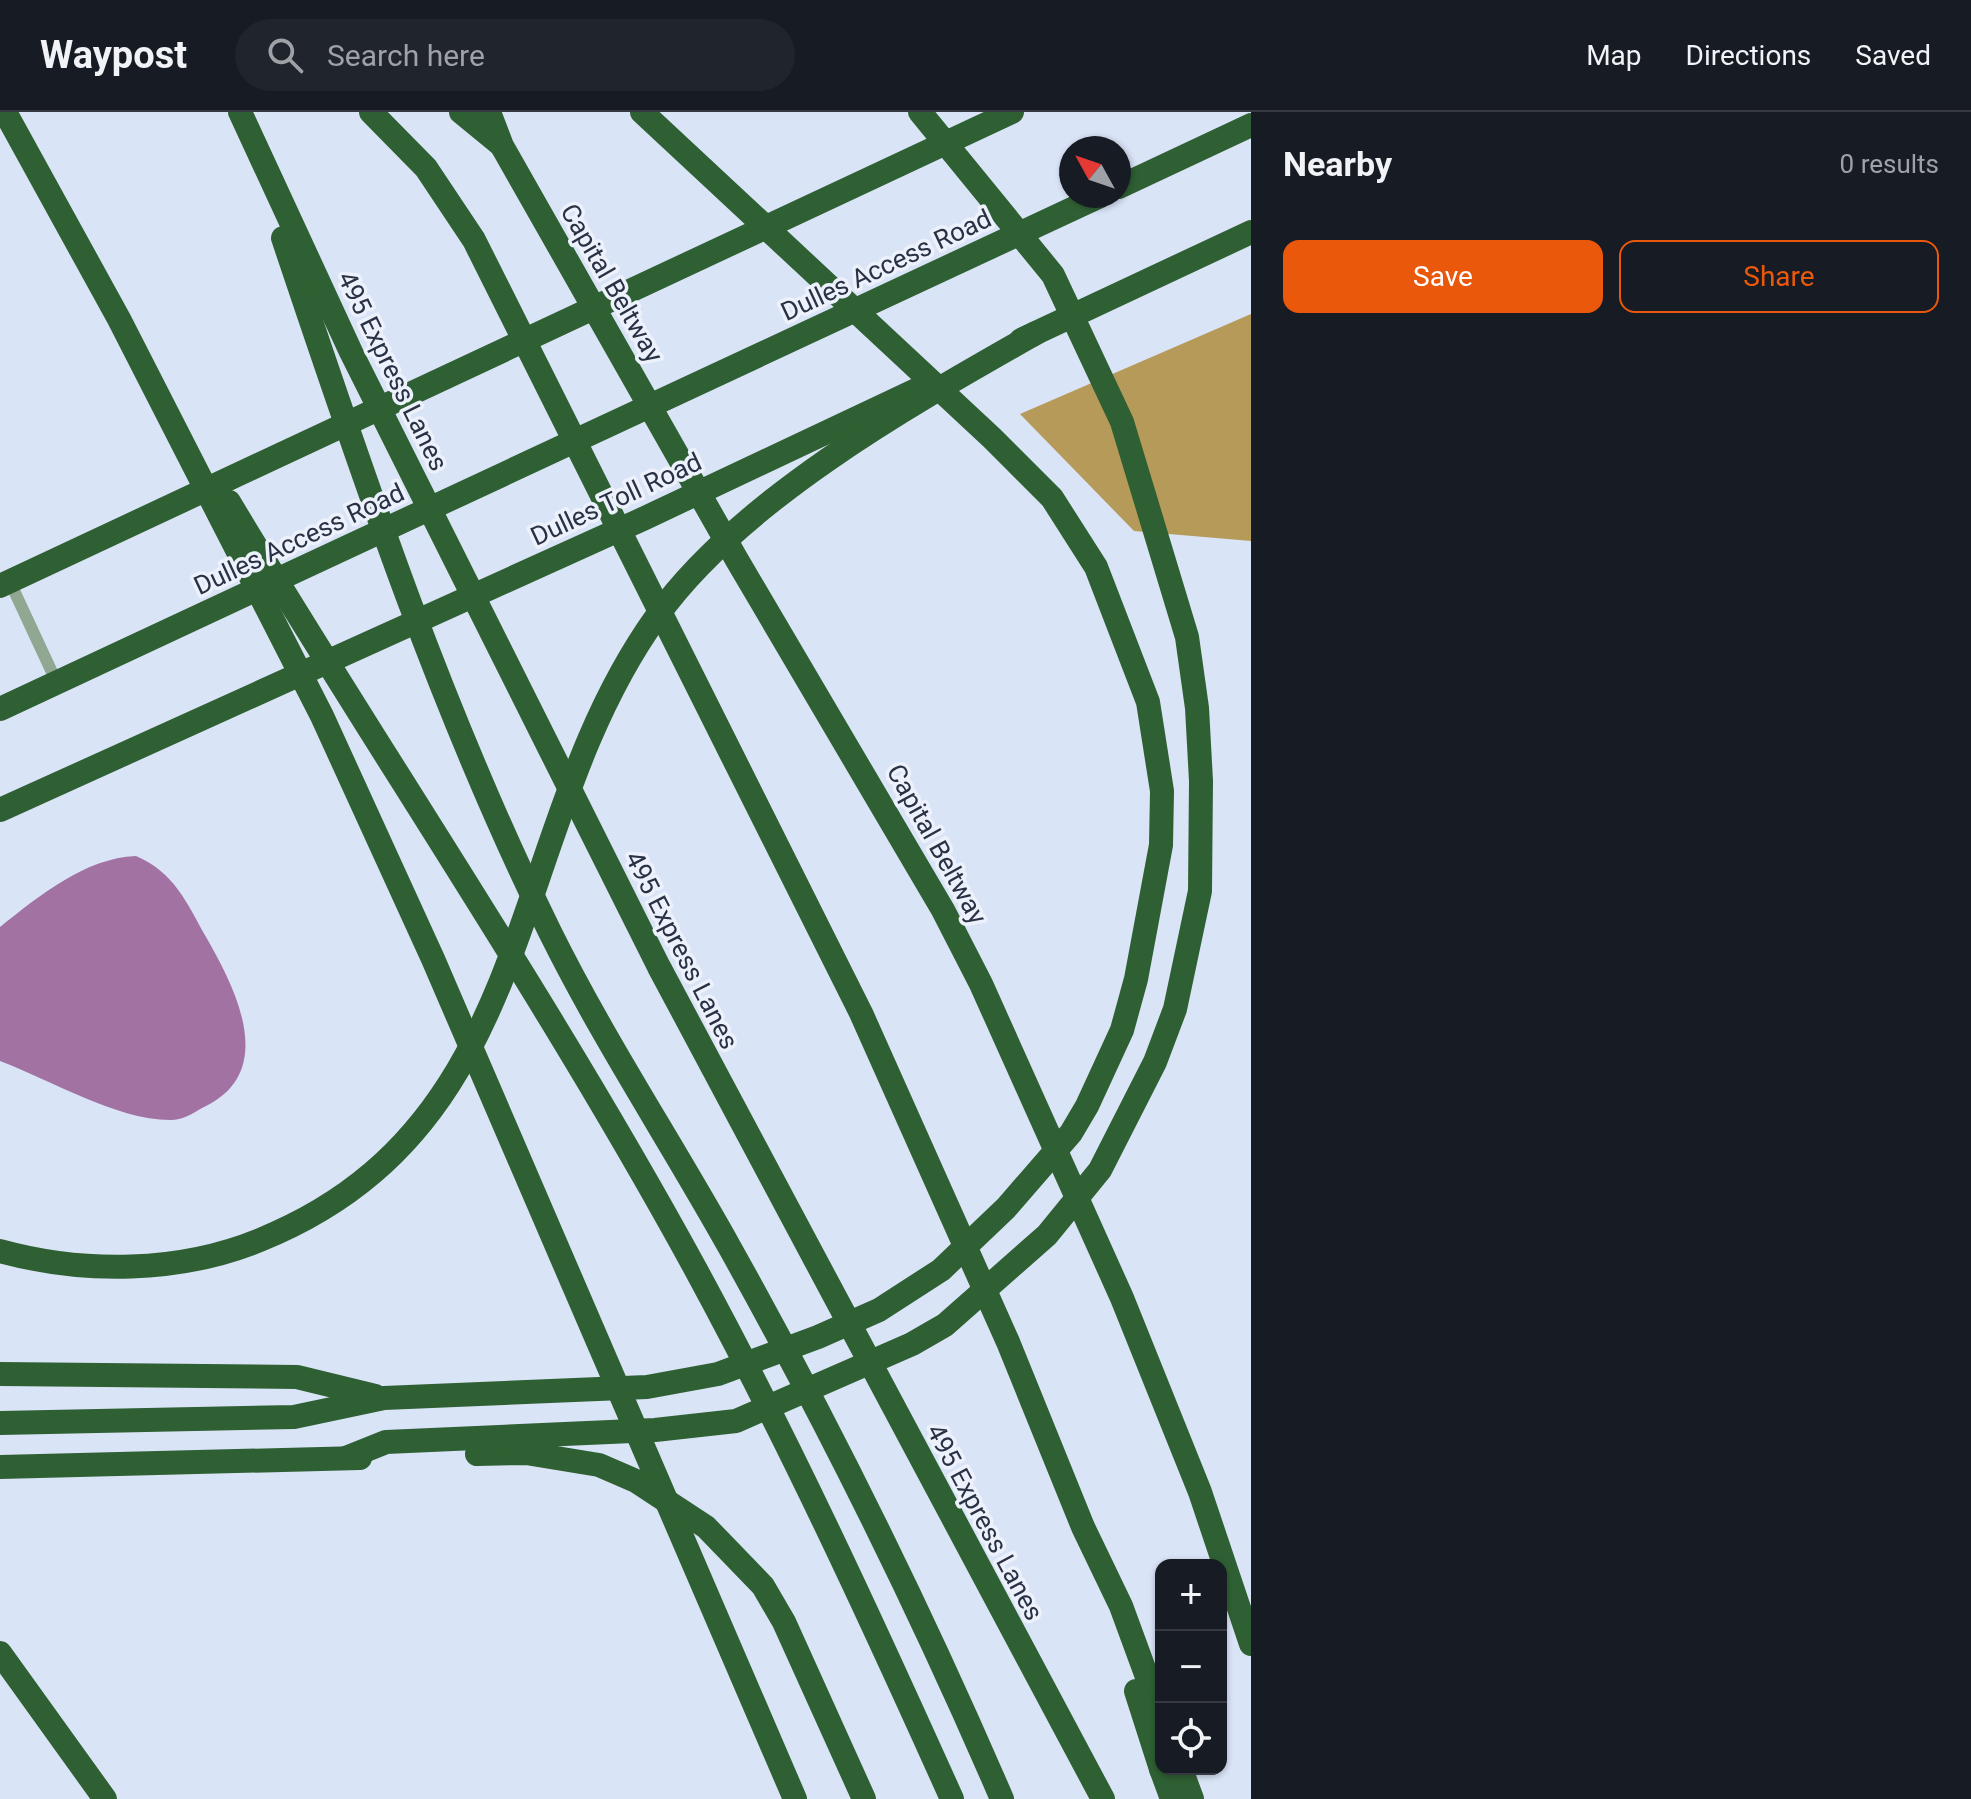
<!DOCTYPE html>
<meta charset="utf-8">
<style>
:root{--surface:#171b24;--page:#20242c;--text:#f1f3f6;--muted:#9ea1a6;--line:#363941;--accent:#ea580c}
body{margin:0;font-family:Roboto,sans-serif;background:var(--page);color:var(--text)}
.controls{position:absolute;right:24px;bottom:24px;display:grid;overflow:hidden;border-radius:16px;box-shadow:0 2px 6px #0004}
.controls button{width:72px;height:72px;display:grid;place-items:center;padding:0;border:0;border-bottom:2px solid var(--line);background:var(--surface);color:var(--text);font:40px sans-serif}
.compass{position:absolute;left:1059px;top:24px;width:72px;height:72px;border-radius:50%;background:var(--surface);box-shadow:0 2px 6px #0004;rotate:310deg}
.list{margin:0;padding:0;list-style:none}
h2{display:flex;justify-content:space-between;align-items:center;height:104px;margin:0;padding:0 32px;font-size:34px}
h2 small{font-size:26px;font-weight:400;color:var(--muted)}
.actions{display:flex;gap:16px;padding:24px 32px}
.actions a{flex:1;padding:18px 0;border:2px solid var(--accent);border-radius:16px;text-align:center;font-size:28px;color:var(--accent)}
.actions .main{background:var(--accent);color:#fff}
.icon{flex:none;width:44px;height:44px;fill:none;stroke:currentColor;stroke-width:2;stroke-linecap:round;stroke-linejoin:round}
.map{position:relative;flex:none;width:1251px;height:1687px;overflow:hidden}
header{display:flex;align-items:center;gap:48px;box-sizing:border-box;height:112px;padding:0 40px;background:var(--surface);border-bottom:2px solid var(--line)}
header strong{font-size:38px}
nav{display:flex;gap:44px;margin-inline-start:auto;font-size:28px}
.search{width:560px;height:72px;background:var(--page);display:flex;align-items:center;gap:20px;box-sizing:border-box;padding:0 28px;border-radius:44px;color:var(--muted);font-size:30px}
main{display:flex}
aside{flex:1;background:var(--surface)}
.map>svg:first-child{display:block}
.forest{fill:#b69a5a}
.water{fill:#a272a3}
.lines{fill:none;stroke-linecap:round;stroke-linejoin:round}
.lane{stroke:#90a791;stroke-width:12}
.highway{stroke:#2f6033;stroke-width:24}
.labels{text-anchor:middle;dominant-baseline:central;stroke-width:7;stroke-linejoin:round;paint-order:stroke}
.street-label{font-size:26px;fill:#293144;stroke:#ecf1fb}
</style>
<header>
<strong>Waypost</strong>
<div class="search"><svg class="icon" aria-label="search" viewBox="0 0 24 24"><circle cx="10" cy="10" r="6"/><path d="M15 15l6 6"/></svg>Search here</div>
<nav><a>Map</a><a>Directions</a><a>Saved</a></nav>
</header>
<main>
<div class="map">
<svg width="1251" height="1687" viewBox="0 0 1251 1687">
<rect width="100%" height="100%" fill="#dae4f7"/>
<!-- forest -->
<polygon class="forest" points="1251,202 1251,429 1134,419 1020,302"/>
<!-- water -->
<path class="water" d="M 136,744 C 174,760 187,791 206,825 C 235,875 278,959 206,994 C 196,999 184,1008 172,1008 C 118,1009 51,968 0,949 L 0,815 C 39,784 85,746 136,744 Z"/>
<g class="lines">
<!-- lane -->
<polyline class="lane" points="10,470 57,571"/>
<!-- highway -->
<g class="highway">
<polyline points="5,0 119,207 322,604 433,847 795,1687"/>
<polyline points="240,0 351,240 659,855 1103,1687"/>
<polyline points="371,0 426,56 474,128 861,901 1008,1230 1083,1415 1121,1494 1161,1603"/>
<polyline points="461,0 500,32"/>
<polyline points="489,0 502,34 737,448 943,798 981,872 1122,1186 1200,1380 1251,1532"/>
<polyline points="1119,75 1251,13"/>
<path d="M 283,126 C 362,361 440,597 550,820 C 604,929 671,1030 730,1136 C 830,1315 921,1499 1002,1687"/>
<polyline points="1021,228 1251,120"/>
<path d="M 229,390 C 383,646 552,894 695,1156 C 789,1329 871,1507 952,1687"/>
<polyline points="0,474 1012,0"/>
<polyline points="0,597 1100,84"/>
<polyline points="0,698 645,406 916,278"/>
<path d="M 0,1139 C 84,1162 179,1161 260,1128 C 544,1013 503,718 657,504 C 741,387 911,292 1036,221"/>
<polyline points="0,1262 297,1265 375,1284"/>
<polyline points="0,1311 294,1305 384,1286 647,1275 718,1262 818,1225 879,1198 941,1158 1006,1096 1071,1021 1087,994 1122,918 1136,867 1161,733 1162,679 1148,590 1096,455 1052,386 992,326 642,0"/>
<polyline points="477,1342 526,1341 599,1353 636,1369 706,1415 763,1474 784,1510 864,1687"/>
<polyline points="346,1346 386,1330 655,1318 736,1309 912,1232 945,1213 1047,1123 1100,1058 1155,950 1175,897 1200,779 1201,669 1197,596 1187,525 1122,310 1053,163 920,0"/>
<polyline points="0,1355 360,1346"/>
<polyline points="0,1541 105,1687"/>
<polyline points="1136,1579 1161,1657"/>
<polyline points="1161,1657 1172,1687"/>
<polyline points="1181,1657 1192,1687"/>
</g>
</g>
<g class="labels">
<!-- street labels -->
<g class="street-label">
<text transform="translate(886 153) rotate(-25)">Dulles Access Road</text>
<text transform="translate(612 171) rotate(60)">Capital Beltway</text>
<text transform="translate(393 259) rotate(64)">495 Express Lanes</text>
<text transform="translate(616 387) rotate(-25)">Dulles Toll Road</text>
<text transform="translate(299 427) rotate(-25)">Dulles Access Road</text>
<text transform="translate(937 732) rotate(61)">Capital Beltway</text>
<text transform="translate(682 838) rotate(63)">495 Express Lanes</text>
<text transform="translate(985 1410) rotate(62)">495 Express Lanes</text>
</g>
</g>
</svg>
<div class="controls">
<button>+</button>
<button>−</button>
<button><svg class="icon" aria-label="locate" viewBox="0 0 24 24"><circle cx="12" cy="12" r="6"/><path d="M12 2v4M12 18v4M2 12h4M18 12h4"/></svg></button>
</div>
<svg class="compass" viewBox="-18 -18 36 36"><path d="M0-13l5 13h-10z" fill="#e53935"/><path d="M0 13l5-13h-10z" fill="#9ea1a6"/></svg>
</div>
<aside>
<h2>Nearby<small>0 results</small></h2>
<ul class="list">
</ul>
<div class="actions"><a class="main">Save</a><a>Share</a></div>
</aside>
</main>
